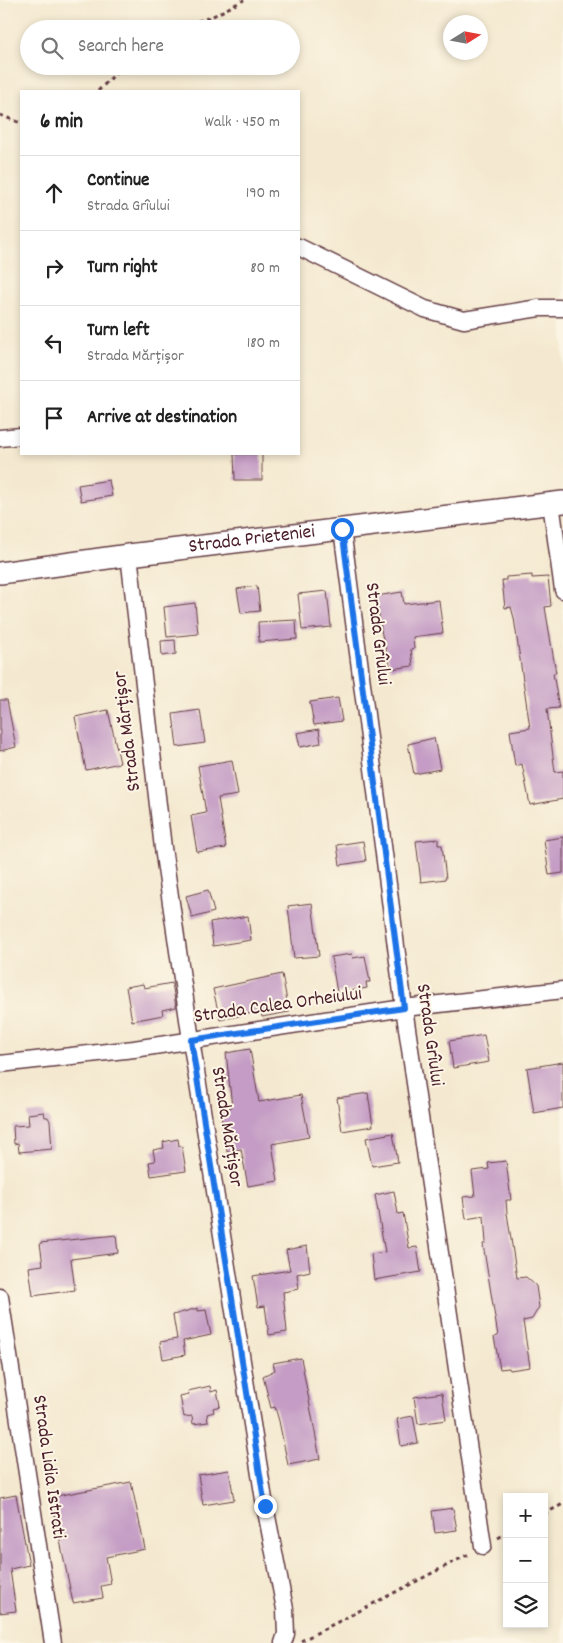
<!DOCTYPE html>
<meta charset="utf-8">
<style>
:root{--surface:#fff;--page:#f2f2f2;--text:#222;--muted:#767676;--line:#e0e0e0}
body{margin:0;font-family:Dekko,sans-serif;background:var(--page);color:var(--text)}
.controls{position:absolute;right:15px;bottom:15px;display:grid;overflow:hidden;border-radius:0px;box-shadow:0 2px 8px #0003}
.controls button{width:45px;height:45px;display:grid;place-items:center;padding:0;border:0;border-bottom:1px solid var(--line);background:var(--surface);color:var(--text);font:25px sans-serif}
.compass{position:absolute;left:443px;top:15px;width:45px;height:45px;border-radius:50%;background:var(--surface);box-shadow:0 2px 8px #0003;rotate:79deg}
.stop{position:absolute;width:15px;height:15px;margin:-11px;border:4px solid #1a73e8;border-radius:50%;background:#fff}
.stop.end{background:#1a73e8;border-color:#fff;box-shadow:0 1px 5px #0008}
.list{margin:0;padding:0;list-style:none}
h2{display:flex;justify-content:space-between;align-items:center;height:65px;margin:0;padding:0 20px;font-size:21px}
h2 small{font-size:16px;font-weight:400;color:var(--muted)}
.list li{display:grid;grid-template-columns:32px 1fr auto;gap:15px;align-items:center;box-sizing:border-box;height:75px;padding:0 20px;border-top:1px solid var(--line)}
.list b{display:block;font-size:19px;white-space:nowrap}
.list p{margin:0;font-size:16px;white-space:nowrap;color:var(--muted)}
.list em{font-size:16px;font-style:normal;color:var(--muted)}
.icon{flex:none;width:28px;height:28px;fill:none;stroke:currentColor;stroke-width:2;stroke-linecap:round;stroke-linejoin:round}
.map{position:relative;flex:none;width:563px;height:1643px;overflow:hidden}
.search{position:absolute;background:var(--surface);box-shadow:0 2px 8px #0003;left:20px;top:20px;width:280px;height:55px;display:flex;align-items:center;gap:12px;box-sizing:border-box;padding:0 18px;border-radius:28px;color:var(--muted);font-size:19px}
.panel{position:absolute;background:var(--surface);box-shadow:0 2px 8px #0003;left:20px;top:90px;width:280px;height:365px;border-radius:0px}
.map>svg:first-child{display:block}
.building{fill:#c49cc5}
.lines{fill:none;stroke-linecap:round;stroke-linejoin:round}
.minor-casing{stroke:#643d44;stroke-width:19}
.tertiary-casing{stroke:#643d44;stroke-width:24}
.path{stroke:#643d44;stroke-width:3;stroke-dasharray:4 4;stroke-linecap:butt}
.minor{stroke:#fff;stroke-width:16}
.tertiary{stroke:#fff;stroke-width:21}
.route{stroke:#1a73e8;stroke-width:6}
.labels{text-anchor:middle;dominant-baseline:central;stroke-width:4;stroke-linejoin:round;paint-order:stroke}
.street-label{font-size:20px;fill:#4a1f2b;stroke:#fcf5e5}
</style>
<div class="map">
<svg width="563" height="1643" viewBox="0 0 563 1643">
<rect width="100%" height="100%" fill="#fcf5e5"/>
<filter id="ink" filterUnits="userSpaceOnUse"><feTurbulence type="fractalNoise" baseFrequency=".02" numOctaves="2"/><feDisplacementMap in="SourceGraphic" scale="10" xChannelSelector="R" yChannelSelector="G"/><feConvolveMatrix kernelMatrix="1 2 1 2 8 2 1 2 1" color-interpolation-filters="sRGB"/></filter>
<filter id="wash" filterUnits="userSpaceOnUse"><feTurbulence type="fractalNoise" baseFrequency=".0096" numOctaves="4" result="noise"/><feDisplacementMap in="SourceGraphic" scale="20" xChannelSelector="R" yChannelSelector="G"/><feGaussianBlur stdDeviation="1.12" result="paint"/><feColorMatrix in="noise" values="0 0 0 0 0 0 0 0 0 0 0 0 0 0 0 0 0 1.4 0 .05"/><feComposite in="paint" operator="in"/></filter>
<g filter="url(#wash)">
<rect width="100%" height="100%" fill="#f4e9d0"/>
<g id="blocks">
<!-- building -->
<g class="building">
<polygon points="234,454 262,454 262,480 235,480"/>
<polygon points="109,480 112,496 81,501 78,485"/>
<polygon points="532,575 532,578 548,577 551,606 545,607 556,673 553,673 559,708 547,709 555,772 563,771 563,799 530,805 522,764 515,766 510,731 530,728 514,618 511,607 505,608 502,580 506,580 506,577"/>
<polygon points="257,586 260,611 241,613 237,589"/>
<polygon points="327,591 331,627 302,630 298,594"/>
<polygon points="402,592 404,604 439,600 443,633 413,637 414,648 411,649 413,666 391,669 382,635 376,596"/>
<polygon points="195,603 198,634 167,637 164,607"/>
<polygon points="296,620 297,639 259,642 258,622"/>
<polygon points="175,640 176,654 162,656 161,641"/>
<polygon points="338,698 342,721 314,725 310,702"/>
<polygon points="0,700 7,700 16,747 0,751"/>
<polygon points="108,710 120,763 86,770 75,717"/>
<polygon points="200,710 205,743 177,747 173,714"/>
<polygon points="319,729 321,743 300,747 297,733"/>
<polygon points="434,738 440,769 414,774 408,744"/>
<polygon points="232,760 238,795 218,798 226,848 197,852 191,816 206,813 198,766"/>
<polygon points="563,837 563,873 549,875 544,840"/>
<polygon points="438,839 438,845 442,845 446,879 421,882 416,841"/>
<polygon points="363,841 366,861 340,865 337,845"/>
<polygon points="208,890 214,912 192,918 186,896"/>
<polygon points="312,903 319,956 294,958 288,906"/>
<polygon points="248,916 251,940 213,946 210,922"/>
<polygon points="352,954 353,958 365,956 370,982 366,982 367,988 337,993 331,957"/>
<polygon points="282,974 289,1012 262,1017 261,1011 220,1020 213,989"/>
<polygon points="172,983 176,1007 162,1010 163,1015 132,1021 126,987 143,984 144,988"/>
<polygon points="484,1035 489,1062 453,1068 449,1041"/>
<polygon points="250,1049 259,1102 301,1095 309,1137 272,1144 278,1181 248,1186 241,1149 227,1152 220,1109 232,1107 226,1053"/>
<polygon points="563,1062 563,1108 534,1113 527,1068"/>
<polygon points="368,1093 373,1126 342,1131 337,1098"/>
<polygon points="44,1112 45,1117 48,1117 50,1121 52,1149 19,1152 18,1143 14,1144 13,1126 29,1125 28,1114"/>
<polygon points="393,1133 398,1162 372,1166 366,1138"/>
<polygon points="178,1139 179,1146 182,1146 186,1171 151,1176 149,1162 155,1161 153,1150 164,1148 163,1142"/>
<polygon points="506,1161 511,1200 506,1200 507,1213 517,1278 526,1277 536,1286 539,1307 532,1319 523,1321 530,1367 510,1370 509,1368 500,1369 494,1337 498,1336 483,1244 486,1243 484,1216 466,1219 463,1197 475,1196 472,1171 489,1169 488,1163"/>
<polygon points="394,1191 398,1214 403,1213 409,1248 417,1247 421,1272 374,1280 371,1254 385,1252 375,1195"/>
<polygon points="116,1235 118,1253 71,1259 75,1290 33,1296 29,1267 43,1265 40,1243"/>
<polygon points="307,1246 310,1271 297,1274 299,1289 283,1292 287,1332 269,1335 265,1306 258,1307 253,1276 290,1270 286,1250"/>
<polygon points="198,1308 198,1311 206,1310 211,1335 183,1341 185,1355 163,1359 160,1342 177,1339 173,1315"/>
<polygon points="301,1358 320,1459 288,1465 279,1421 275,1407 271,1408 263,1376 275,1370 273,1363"/>
<polygon points="210,1386 211,1392 217,1390 220,1406 213,1408 214,1412 207,1414 208,1422 193,1424 192,1416 184,1417 180,1396 189,1394 188,1391"/>
<polygon points="442,1393 446,1420 418,1424 414,1397"/>
<polygon points="413,1416 418,1443 401,1446 397,1419"/>
<polygon points="229,1470 234,1500 203,1505 198,1475"/>
<polygon points="131,1482 145,1549 106,1557 111,1584 101,1586 103,1598 73,1603 51,1497"/>
<polygon points="16,1495 29,1565 10,1569 16,1611 0,1613 0,1498"/>
<polygon points="453,1508 457,1530 435,1533 432,1511"/>
</g>
</g>
</g>
<g filter="url(#ink)">
<use href="#blocks" fill-opacity="0" stroke="#643d44" stroke-width="1"/>
<g class="lines">
<defs>
<g id="minor">
<polyline points="299,247 425,309 464,320 539,308 563,308"/>
<polyline points="0,438 21,436"/>
<polyline points="551,503 563,590"/>
<polyline points="342,529 404,1008 483,1546"/>
<polyline points="129,555 163,848 191,1040 265,1506 285,1609 286,1634 283,1643"/>
<polyline points="0,1064 134,1049 404,1008 563,990"/>
<polyline points="0,1297 53,1643"/>
</g>
<g id="tertiary">
<path id="s1" d="M 0,573 L 129,555 L 563,502"/>
</g>
</defs>
<!-- minor casing -->
<use href="#minor" class="minor-casing"/>
<!-- tertiary casing -->
<use href="#tertiary" class="tertiary-casing"/>
<!-- path -->
<g class="path">
<polyline points="175,29 213,16 244,0"/>
<polyline points="98,91 123,66"/>
<polyline points="0,115 21,123"/>
<polyline points="544,1514 563,1504"/>
<polyline points="498,1538 507,1533"/>
<polyline points="301,1641 469,1554"/>
</g>
<!-- minor -->
<use href="#minor" class="minor"/>
<!-- tertiary -->
<use href="#tertiary" class="tertiary"/>
</g>
</g>
<g class="lines" filter="url(#ink)">
<!-- route -->
<polyline class="route" points="265,1506 191,1040 404,1008 342,529"/>
</g>
<g class="labels">
<!-- street labels -->
<g class="street-label">
<text stroke="none"><textPath href="#s1" startOffset="254">Strada Prieteniei</textPath></text>
<text transform="translate(377 634) rotate(83)">Strada Grîului</text>
<text transform="translate(128 731) rotate(-97)">Strada Mărțișor</text>
<text transform="translate(278 1006) rotate(-8)">Strada Calea Orheiului</text>
<text transform="translate(429 1035) rotate(82)">Strada Grîului</text>
<text transform="translate(226 1127) rotate(81)">Strada Mărțișor</text>
<text transform="translate(48 1467) rotate(82)">Strada Lidia Istrati</text>
</g>
</g>
</svg>
<div class="controls">
<button>+</button>
<button>−</button>
<button><svg class="icon" aria-label="layers" viewBox="0 0 24 24"><path d="M12 4l9 5-9 5-9-5zM3 14l9 5 9-5"/></svg></button>
</div>
<svg class="compass" viewBox="-18 -18 36 36"><path d="M0-13l5 13h-10z" fill="#e53935"/><path d="M0 13l5-13h-10z" fill="#767676"/></svg>
<div class="stop" style="left:342px;top:529px"></div>
<div class="stop end" style="left:265px;top:1506px"></div>
<div class="search"><svg class="icon" aria-label="search" viewBox="0 0 24 24"><circle cx="10" cy="10" r="6"/><path d="M15 15l6 6"/></svg>Search here</div>
<section class="panel">
<h2>6 min<small>Walk · 450 m</small></h2>
<ul class="list">
<li><svg class="icon" aria-label="ahead" viewBox="0 0 24 24"><path d="M12 20V5M6 11l6-6 6 6"/></svg><div><b>Continue</b><p>Strada Grîului</p></div><em>190 m</em></li>
<li><svg class="icon" aria-label="right" viewBox="0 0 24 24"><path d="M7 20v-9h11M14 6l5 5-5 5"/></svg><div><b>Turn right</b></div><em>80 m</em></li>
<li><svg class="icon" aria-label="left" viewBox="0 0 24 24"><path d="M17 20v-9H6M10 6l-5 5 5 5"/></svg><div><b>Turn left</b><p>Strada Mărțișor</p></div><em>180 m</em></li>
<li><svg class="icon" aria-label="arrive" viewBox="0 0 24 24"><path d="M6 21V4h12l-3 4 3 4H6"/></svg><div><b>Arrive at destination</b></div></li>
</ul>
</section>
</div>
